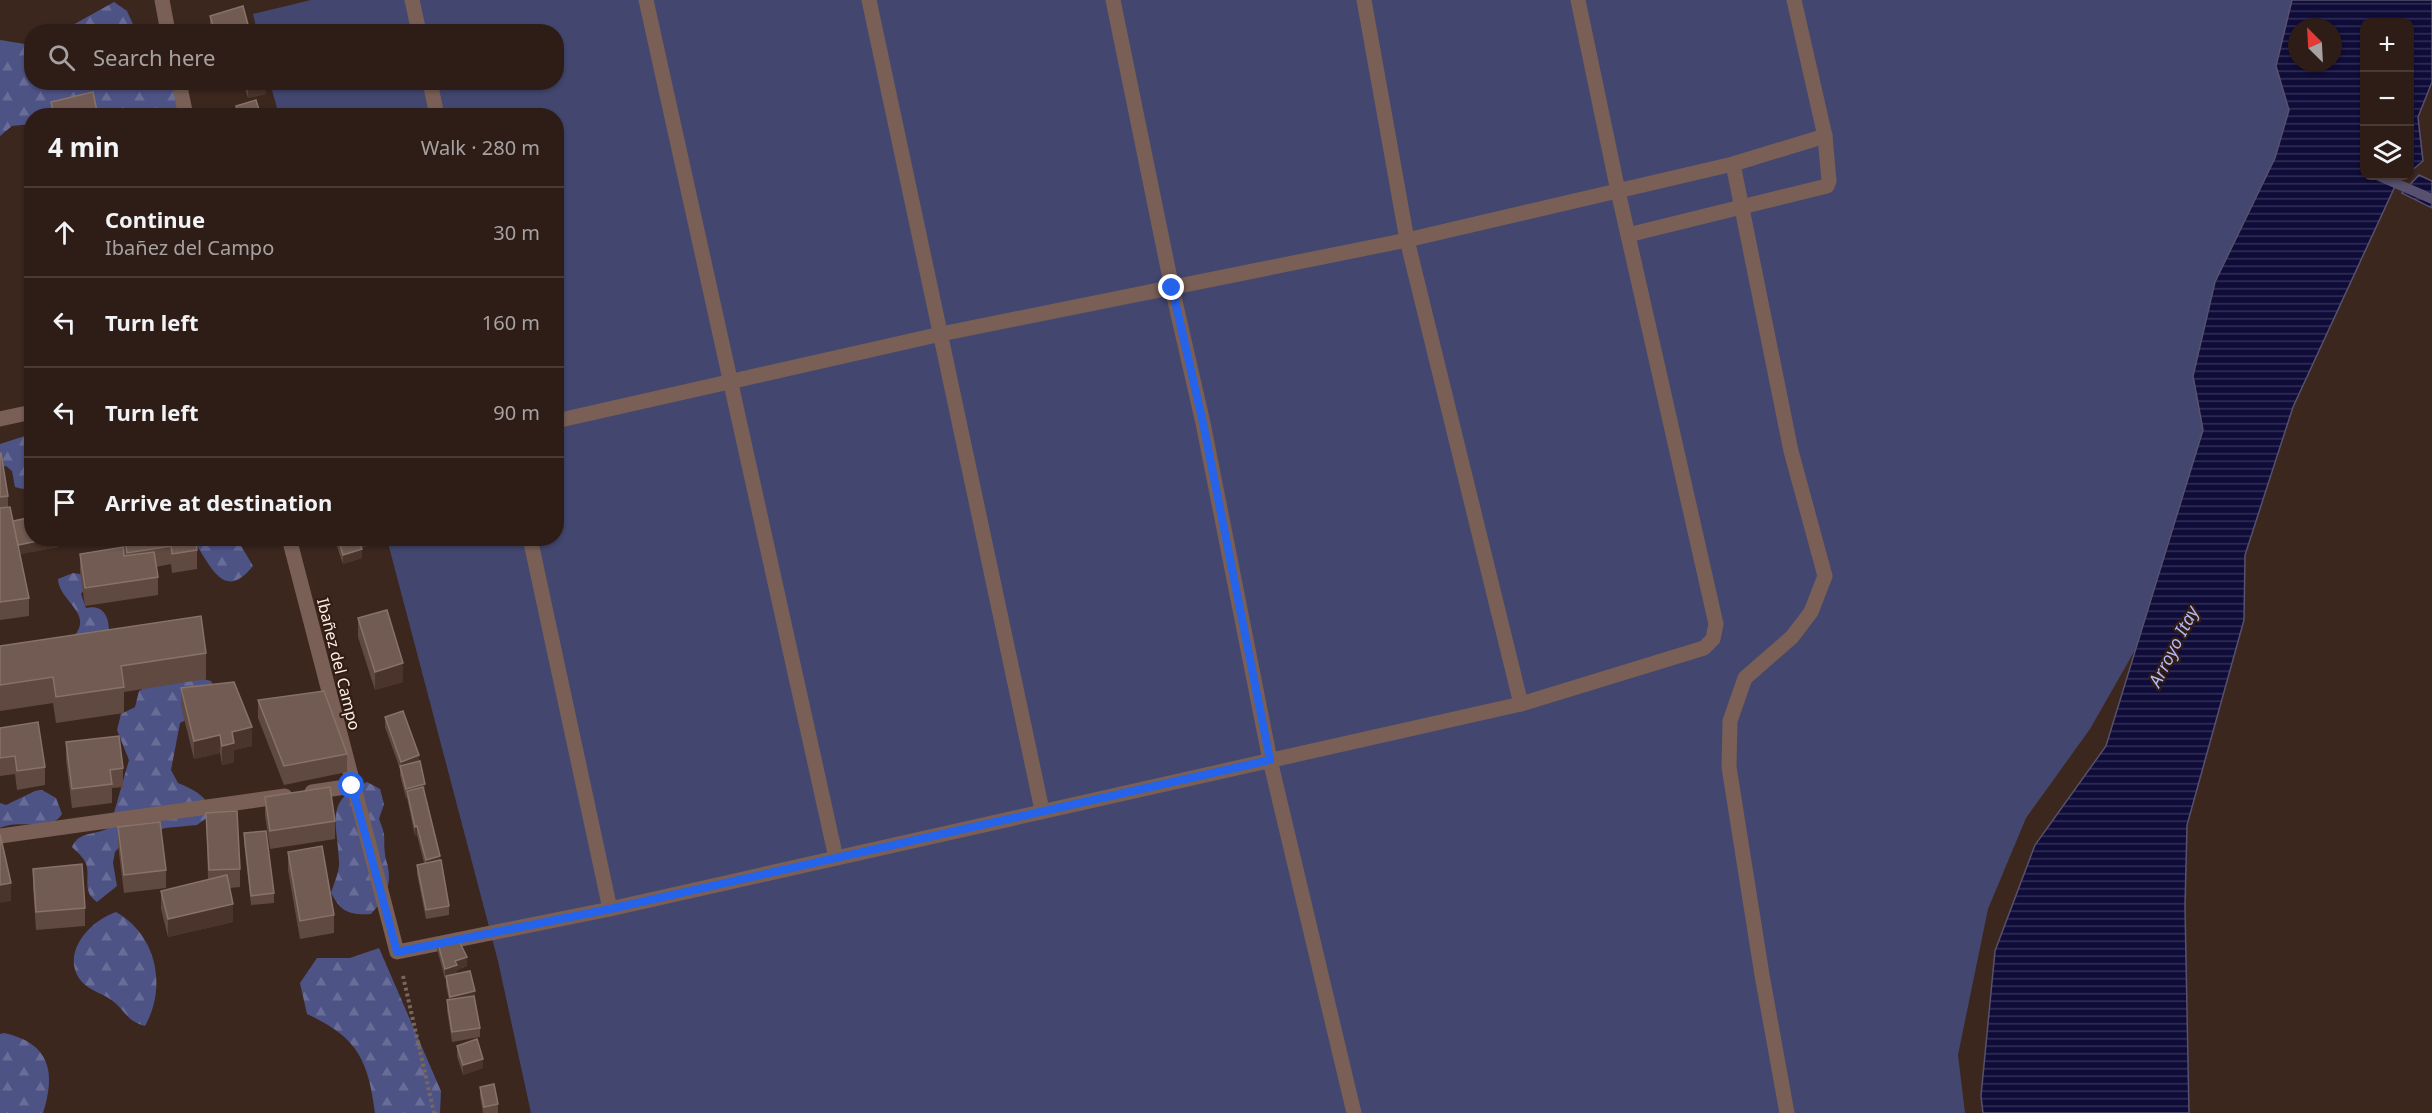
<!DOCTYPE html>
<meta charset="utf-8">
<style>
:root{--surface:#2d1d16;--page:#35261f;--text:#f1f3f6;--muted:#a7a2a1;--line:#483b35}
body{margin:0;font-family:"Noto Sans",sans-serif;background:var(--page);color:var(--text)}
.controls{position:absolute;right:18px;top:18px;display:grid;overflow:hidden;border-radius:12px;box-shadow:0 2px 4px #0004}
.controls button{width:54px;height:54px;display:grid;place-items:center;padding:0;border:0;border-bottom:2px solid var(--line);background:var(--surface);color:var(--text);font:30px sans-serif}
.compass{position:absolute;left:2288px;top:18px;width:54px;height:54px;border-radius:50%;background:var(--surface);box-shadow:0 2px 4px #0004;rotate:336deg}
.stop{position:absolute;width:18px;height:18px;margin:-14px;border:4px solid #2563eb;border-radius:50%;background:#fff}
.stop.end{background:#2563eb;border-color:#fff;box-shadow:0 2px 6px #0008}
.list{margin:0;padding:0;list-style:none}
h2{display:flex;justify-content:space-between;align-items:center;height:78px;margin:0;padding:0 24px;font-size:26px}
h2 small{font-size:20px;font-weight:400;color:var(--muted)}
.list li{display:grid;grid-template-columns:39px 1fr auto;gap:18px;align-items:center;box-sizing:border-box;height:90px;padding:0 24px;border-top:2px solid var(--line)}
.list b{display:block;font-size:22px;white-space:nowrap}
.list p{margin:0;font-size:20px;white-space:nowrap;color:var(--muted)}
.list em{font-size:20px;font-style:normal;color:var(--muted)}
.icon{flex:none;width:33px;height:33px;fill:none;stroke:currentColor;stroke-width:2;stroke-linecap:round;stroke-linejoin:round}
.map{position:relative;flex:none;width:2432px;height:1113px;overflow:hidden}
.search{position:absolute;background:var(--surface);box-shadow:0 2px 4px #0004;left:24px;top:24px;width:540px;height:66px;display:flex;align-items:center;gap:15px;box-sizing:border-box;padding:0 21px;border-radius:24px;color:var(--muted);font-size:22px}
.panel{position:absolute;background:var(--surface);box-shadow:0 2px 4px #0004;left:24px;top:108px;width:540px;height:438px;border-radius:24px}
.map>svg:first-child{display:block}
.grass{fill:#43476f;fill-rule:evenodd}
.forest{fill:url(#forest-firs)}
.water{fill:url(#water-rules);stroke:#57506e;stroke-width:1.5;fill-rule:evenodd}
.lines{fill:none;stroke-linecap:round;stroke-linejoin:round}
.stream{stroke:#57506e;stroke-width:10}
.path{stroke:#79665e;stroke-width:4;stroke-dasharray:3 3;stroke-linecap:butt}
.lane{stroke:#795f55;stroke-width:15}
.street{stroke:#795f55;stroke-width:15}
.wall{fill:#604940}
.shaded-wall{fill:#4a342b}
.building{fill:#715b52;stroke:#87726a;stroke-width:1.5}
.route{stroke:#2563eb;stroke-width:8}
.labels{text-anchor:middle;dominant-baseline:central;stroke-width:4.5;stroke-linejoin:round;paint-order:stroke}
.street-label{font-size:16px;fill:#feefe9;stroke:#321d14}
.water-label{font-size:18px;font-style:italic;fill:#b2baf9;stroke:#321d14}
</style>
<div class="map">
<svg width="2432" height="1113" viewBox="0 0 2432 1113">
<defs>
<pattern id="forest-firs" width="22" height="20" patternUnits="userSpaceOnUse" patternTransform="scale(1.5)"><rect width="22" height="20" fill="#4e5386"/><path d="M5 1l3.5 6h-7zM16 11l3.5 6h-7z" fill="#696c97"/></pattern>
<pattern id="water-rules" width="6" height="5" patternUnits="userSpaceOnUse" patternTransform="scale(1.5)"><rect width="6" height="5" fill="#0f0c39"/><path d="M0 2.5h6" fill="none" stroke="#333056"/></pattern>
</defs>
<rect width="100%" height="100%" fill="#3c271e"/>
<!-- grass -->
<path class="grass" d="M 311,0 L 2401,0 L 2364,22 L 2147,629 L 2090,729 L 2026,818 L 1988,909 L 1958,1055 L 1965,1113 L 531,1113 L 498,961 L 387,539 L 556,538 L 556,116 L 279,115 L 270,83 L 556,82 L 556,32 L 257,31 L 253,14 ZM 2297,27 L 2333,27 L 2333,63 L 2297,63 Z"/>
<!-- forest -->
<g class="forest">
<polygon points="114,2 127,11 136,31 62,31"/>
<polygon points="0,40 31,45 32,82 177,82 180,103 174,115 32,116 31,124 12,126 0,136"/>
<polygon points="31,434 31,485 23,489 15,487 12,471 6,466 0,467 0,444"/>
<path d="M 192,539 L 237,539 L 253,566 C 222,605 209,560 192,539 Z"/>
<path d="M 73,573 L 80,574 L 86,580 L 86,587 L 81,594 L 86,608 C 102,604 109,615 109,631 L 75,635 C 93,613 59,601 58,579 Z"/>
<path d="M 196,677 L 211,681 L 218,694 L 210,707 L 180,723 L 171,770 L 178,783 C 193,789 209,797 212,814 L 197,825 L 165,828 L 120,846 L 115,852 L 113,863 L 117,886 L 97,902 C 83,893 89,881 87,867 C 85,858 78,853 72,847 C 79,830 97,836 110,827 L 129,760 L 117,730 L 121,714 L 135,707 L 139,691 C 165,676 173,688 196,677 Z"/>
<path d="M 367,782 L 380,789 L 384,804 L 379,819 C 387,839 383,835 385,854 C 385,859 388,864 388,868 C 392,887 383,901 371,914 C 350,915 342,913 331,893 C 334,883 340,871 339,861 C 338,822 323,801 367,782 Z"/>
<path d="M 42,790 L 56,798 L 62,814 C 51,833 19,818 0,828 L 0,803 L 6,805 L 35,791 Z"/>
<path d="M 116,912 C 157,935 167,987 145,1026 C 127,1021 127,1013 114,1002 C 105,994 90,991 82,982 C 59,955 89,921 116,912 Z"/>
<path d="M 379,948 L 441,1091 L 440,1113 L 375,1113 C 368,1059 357,1037 307,1014 L 300,983 L 317,958 L 350,958 Z"/>
<path d="M 4,1033 C 50,1043 56,1072 43,1113 L 0,1113 L 0,1034 Z"/>
</g>
<!-- water -->
<g class="water">
<path d="M 2292,0 L 2432,0 L 2432,82 L 2418,117 L 2423,161 L 2410,172 L 2410,22 L 2364,22 L 2364,176 L 2405,176 L 2397,182 L 2293,407 L 2245,555 L 2244,620 L 2187,825 L 2185,907 L 2189,1113 L 1983,1113 L 1981,1096 L 1995,951 L 2035,845 L 2106,746 L 2203,430 L 2193,376 L 2215,282 L 2275,158 L 2289,110 L 2276,66 ZM 2297,27 L 2333,27 L 2333,63 L 2297,63 Z"/>
<polygon points="2419,175 2432,181 2432,208 2402,193"/>
</g>
<g class="lines">
<!-- stream -->
<polyline class="stream" points="2379,176 2432,199"/>
<!-- path -->
<polyline class="path" points="403,976 434,1113"/>
<!-- lane -->
<g class="lane">
<polyline points="1733,164 1791,451 1825,576 1811,612 1792,637 1745,678 1730,721 1729,767 1762,975 1787,1113"/>
<polyline points="0,419 32,412"/>
<polyline points="312,792 352,786"/>
<polyline points="0,836 285,796"/>
</g>
<!-- street -->
<g class="street">
<polyline points="162,0 168,32"/>
<polyline points="412,0 419,32"/>
<polyline points="646,0 836,858"/>
<polyline points="869,0 1042,810"/>
<polyline points="1113,0 1172,288 1203,423 1270,760 1354,1113"/>
<polyline points="1364,0 1407,240 1521,704"/>
<polyline points="179,82 186,116"/>
<polyline points="430,82 437,116"/>
<polyline points="1628,235 1827,186 1829,181 1825,136"/>
<polyline points="556,421 941,334 1407,240 1733,164 1825,136 1794,0"/>
<polyline points="289,538 397,952 610,909 1521,704 1704,648 1713,639 1716,624 1618,191 1578,0"/>
<polyline points="530,538 610,909"/>
</g>
</g>
<!-- wall -->
<g class="wall">
<polygon points="210,16 250,32 210,32"/>
<polygon points="243,82 265,82 266,94 248,98"/>
<polygon points="51,102 98,116 51,116"/>
<polygon points="32,145 32,202 26,172 26,146"/>
<polygon points="0,454 8,496 8,508 13,521 58,538 58,547 20,554 29,598 29,616 0,620"/>
<polygon points="122,538 196,538 197,550 197,569 172,573 171,564 156,567 158,577 158,595 85,606 80,572 80,554 124,556"/>
<polygon points="334,538 368,538 368,546 361,548 362,558 343,564"/>
<polygon points="358,618 403,682 375,690 358,637"/>
<polygon points="0,646 206,653 206,679 124,692 124,713 56,723 53,703 0,711"/>
<polygon points="181,688 252,746 234,750 234,762 222,765 220,753 194,759 181,706"/>
<polygon points="258,700 347,754 347,772 284,785 258,718"/>
<polygon points="385,717 419,761 424,793 440,860 449,906 449,915 426,919 417,874 417,865 424,863 417,835 415,836 407,798 406,798 400,775 400,769 385,727"/>
<polygon points="0,728 45,767 45,785 17,790 15,774 0,776"/>
<polygon points="66,742 123,768 123,787 112,788 112,803 72,808 66,760"/>
<polygon points="265,797 335,821 335,839 270,849 265,815"/>
<polygon points="206,813 240,869 240,887 230,888 233,922 168,937 161,909 161,891 208,880"/>
<polygon points="118,827 166,870 166,888 124,893 118,845"/>
<polygon points="244,833 274,893 274,903 251,905 244,842"/>
<polygon points="288,852 334,915 334,933 300,939 288,870"/>
<polygon points="33,869 85,908 85,926 36,930 33,887"/>
<polygon points="437,940 467,966 457,970 457,974 475,999 480,1028 480,1037 452,1042 447,1010 447,1000 449,1000 446,986 446,978 445,979 437,949"/>
<polygon points="457,1046 483,1068 463,1075 457,1056"/>
<polygon points="480,1087 498,1104 498,1113 483,1113 480,1096"/>
</g>
<!-- shaded-wall -->
<g class="shaded-wall">
<polygon points="266,84 266,94 248,98 248,89"/>
<polygon points="52,538 58,538 58,547 17,555 17,546"/>
<polygon points="363,538 368,538 368,546 358,550 358,540"/>
<polygon points="362,549 362,558 343,564 343,555"/>
<polygon points="403,663 403,682 375,690 375,672"/>
<polygon points="252,727 252,746 234,750 234,762 222,765 222,746 232,732"/>
<polygon points="220,735 220,753 194,759 194,741"/>
<polygon points="419,755 419,764 401,769 401,762"/>
<polygon points="425,784 425,793 408,798 407,791 406,798 406,789"/>
<polygon points="417,826 417,835 415,836 415,827"/>
<polygon points="440,856 440,865 426,869 426,860"/>
<polygon points="11,883 11,901 0,903 0,885"/>
<polygon points="233,904 233,922 168,937 168,919"/>
<polygon points="467,957 467,966 457,970 457,975 445,979 445,969 455,961"/>
<polygon points="475,991 475,1001 450,1006 450,997"/>
<polygon points="483,1059 483,1068 463,1075 463,1065"/>
</g>
<!-- building -->
<g class="building">
<polygon points="243,6 250,32 215,32 210,16"/>
<polygon points="246,82 265,82 266,84 248,89"/>
<polygon points="93,92 98,116 54,116 51,102"/>
<polygon points="256,100 261,116 239,116 236,106"/>
<polygon points="32,145 32,175 26,146"/>
<polygon points="1,453 8,496 0,497 0,454"/>
<polygon points="10,507 29,598 0,602 0,508"/>
<polygon points="32,517 32,538 52,538 18,545 13,521"/>
<polygon points="125,538 196,538 197,550 172,554 171,546 127,553"/>
<polygon points="338,538 363,538 358,540 362,549 343,555"/>
<polygon points="123,547 124,556 154,552 158,577 85,588 80,554"/>
<polygon points="387,610 403,663 375,672 358,618"/>
<polygon points="201,616 206,653 121,666 124,687 56,697 53,677 0,685 0,646"/>
<polygon points="234,682 252,727 232,732 234,743 222,746 220,735 194,741 181,688"/>
<polygon points="324,691 347,754 284,766 258,700"/>
<polygon points="403,711 419,755 401,762 385,717"/>
<polygon points="38,722 45,767 17,771 15,756 0,758 0,728"/>
<polygon points="119,736 123,768 110,770 112,784 72,789 66,742"/>
<polygon points="420,761 425,784 406,789 400,766"/>
<polygon points="330,787 335,821 270,831 265,797"/>
<polygon points="423,787 440,856 426,860 417,826 415,827 407,791"/>
<polygon points="237,811 240,869 209,870 206,813"/>
<polygon points="160,822 166,870 124,875 118,827"/>
<polygon points="266,831 274,893 251,896 244,833"/>
<polygon points="0,834 11,883 0,885"/>
<polygon points="322,846 334,915 300,921 288,852"/>
<polygon points="441,860 449,906 426,910 417,865"/>
<polygon points="82,864 85,908 36,912 33,869"/>
<polygon points="227,875 233,904 168,919 161,891"/>
<polygon points="457,937 467,957 455,961 457,965 445,969 437,940"/>
<polygon points="470,971 475,991 450,997 446,976"/>
<polygon points="474,996 480,1028 452,1032 447,1000"/>
<polygon points="477,1039 483,1059 463,1065 457,1046"/>
<polygon points="494,1084 498,1104 484,1107 480,1087"/>
</g>
<g class="lines">
<!-- route -->
<polyline class="route" points="352,786 397,952 610,909 1270,760 1203,423 1172,288"/>
</g>
<g class="labels">
<!-- street labels -->
<g class="street-label">
<text transform="translate(339 664) rotate(76)">Ibañez del Campo</text>
</g>
<!-- water labels -->
<g class="water-label">
<text transform="translate(2173 646) rotate(-63)">Arroyo Itay</text>
</g>
</g>
</svg>
<div class="controls">
<button>+</button>
<button>−</button>
<button><svg class="icon" aria-label="layers" viewBox="0 0 24 24"><path d="M12 4l9 5-9 5-9-5zM3 14l9 5 9-5"/></svg></button>
</div>
<svg class="compass" viewBox="-18 -18 36 36"><path d="M0-13l5 13h-10z" fill="#e53935"/><path d="M0 13l5-13h-10z" fill="#a7a2a1"/></svg>
<div class="stop" style="left:352px;top:786px"></div>
<div class="stop end" style="left:1172px;top:288px"></div>
<div class="search"><svg class="icon" aria-label="search" viewBox="0 0 24 24"><circle cx="10" cy="10" r="6"/><path d="M15 15l6 6"/></svg>Search here</div>
<section class="panel">
<h2>4 min<small>Walk · 280 m</small></h2>
<ul class="list">
<li><svg class="icon" aria-label="ahead" viewBox="0 0 24 24"><path d="M12 20V5M6 11l6-6 6 6"/></svg><div><b>Continue</b><p>Ibañez del Campo</p></div><em>30 m</em></li>
<li><svg class="icon" aria-label="left" viewBox="0 0 24 24"><path d="M17 20v-9H6M10 6l-5 5 5 5"/></svg><div><b>Turn left</b></div><em>160 m</em></li>
<li><svg class="icon" aria-label="left" viewBox="0 0 24 24"><path d="M17 20v-9H6M10 6l-5 5 5 5"/></svg><div><b>Turn left</b></div><em>90 m</em></li>
<li><svg class="icon" aria-label="arrive" viewBox="0 0 24 24"><path d="M6 21V4h12l-3 4 3 4H6"/></svg><div><b>Arrive at destination</b></div></li>
</ul>
</section>
</div>
